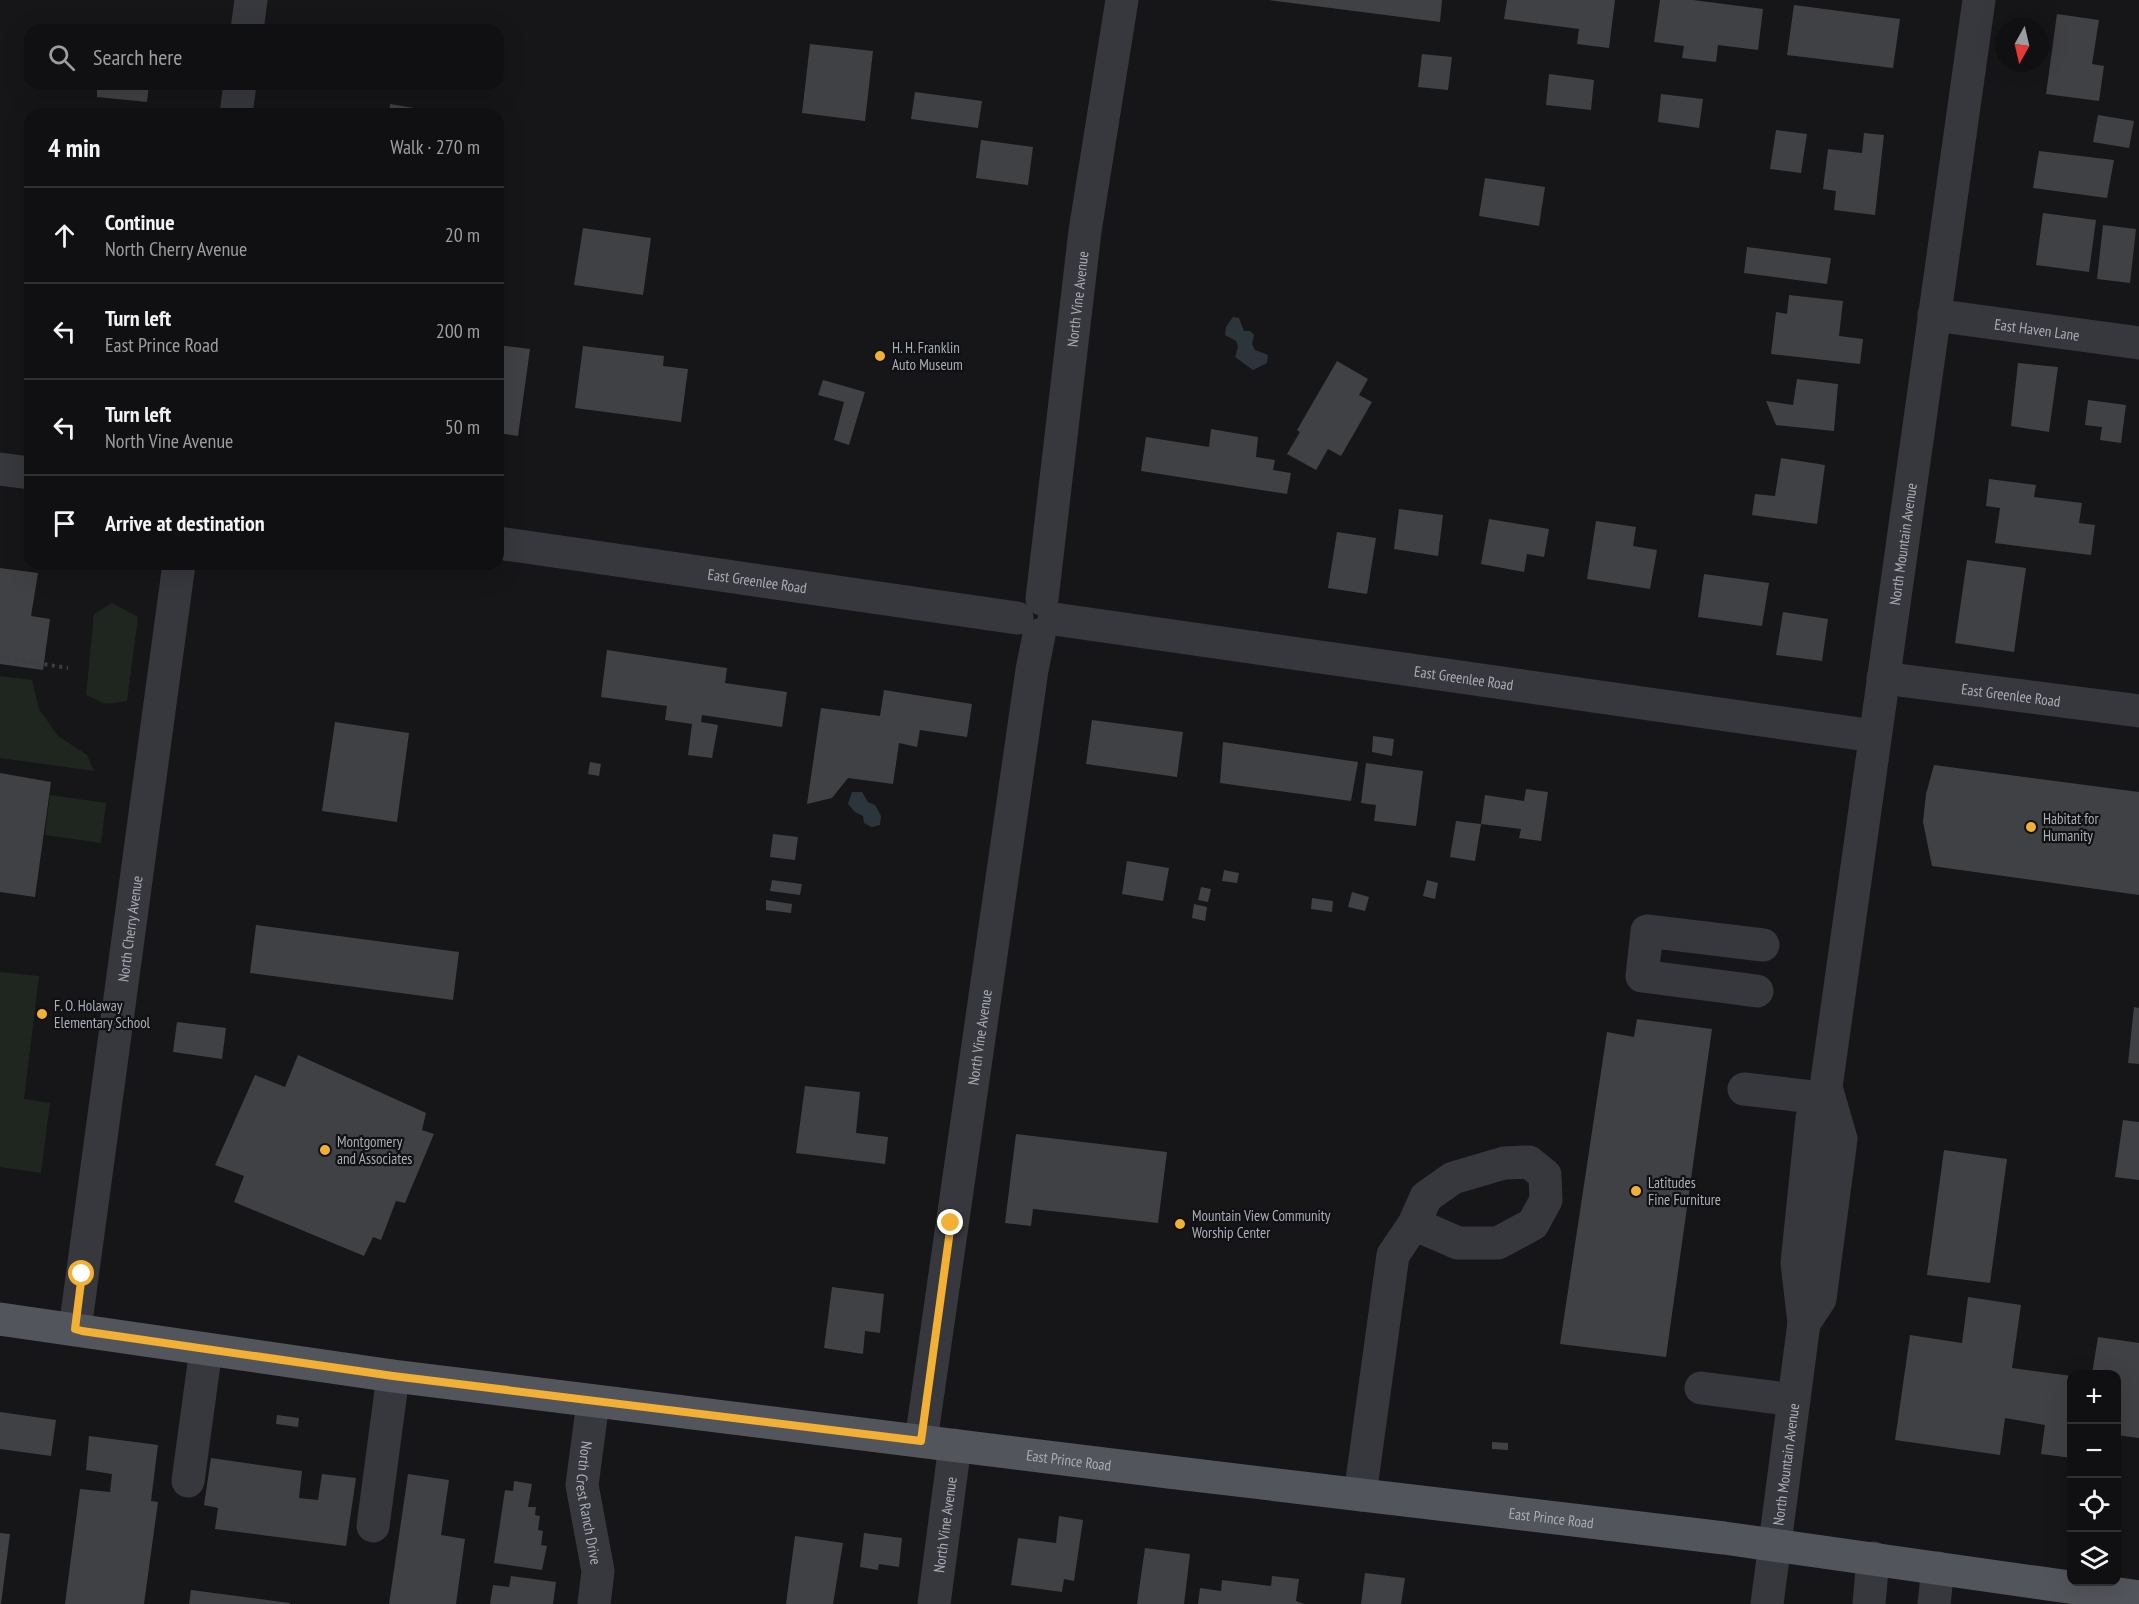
<!DOCTYPE html>
<meta charset="utf-8">
<style>
:root{--surface:#101012;--page:#1e1e20;--text:#f1f3f6;--muted:#9c9d9f;--line:#303032}
body{margin:0;font-family:"PT Sans Narrow",sans-serif;background:var(--page);color:var(--text)}
.controls{position:absolute;right:18px;bottom:18px;display:grid;overflow:hidden;border-radius:12px;box-shadow:0 6px 24px #0002}
.controls button{width:54px;height:54px;display:grid;place-items:center;padding:0;border:0;border-bottom:2px solid var(--line);background:var(--surface);color:var(--text);font:30px sans-serif}
.compass{position:absolute;left:1995px;top:18px;width:54px;height:54px;border-radius:50%;background:var(--surface);box-shadow:0 6px 24px #0002;rotate:188deg}
.stop{position:absolute;width:18px;height:18px;margin:-14px;border:4px solid #f2b134;border-radius:50%;background:#fff}
.stop.end{background:#f2b134;border-color:#fff;box-shadow:0 2px 6px #0008}
.list{margin:0;padding:0;list-style:none}
h2{display:flex;justify-content:space-between;align-items:center;height:78px;margin:0;padding:0 24px;font-size:26px}
h2 small{font-size:20px;font-weight:400;color:var(--muted)}
.list li{display:grid;grid-template-columns:39px 1fr auto;gap:18px;align-items:center;box-sizing:border-box;height:96px;padding:0 24px;border-top:2px solid var(--line)}
.list b{display:block;font-size:22px;white-space:nowrap}
.list p{margin:0;font-size:20px;white-space:nowrap;color:var(--muted)}
.list em{font-size:20px;font-style:normal;color:var(--muted)}
.icon{flex:none;width:33px;height:33px;fill:none;stroke:currentColor;stroke-width:2;stroke-linecap:round;stroke-linejoin:round}
.map{position:relative;flex:none;width:2139px;height:1604px;overflow:hidden}
.search{position:absolute;background:var(--surface);box-shadow:0 6px 24px #0002;left:24px;top:24px;width:480px;height:66px;display:flex;align-items:center;gap:15px;box-sizing:border-box;padding:0 21px;border-radius:18px;color:var(--muted);font-size:22px}
.panel{position:absolute;background:var(--surface);box-shadow:0 6px 24px #0002;left:24px;top:108px;width:480px;height:462px;border-radius:18px}
.map>svg:first-child{display:block}
.green{fill:#1e261f}
.water{fill:#2c353c}
.building{fill:#404145}
.lines{fill:none;stroke-linecap:round;stroke-linejoin:round}
.path{stroke:#3d3f44;stroke-width:4;stroke-dasharray:3 4.5;stroke-linecap:butt}
.minor{stroke:#37383d;stroke-width:33}
.major{stroke:#53555c;stroke-width:33}
.route{stroke:#f2b134;stroke-width:8}
.poi-dot{fill:#f2b134;stroke:#111113;stroke-width:2}
.labels{text-anchor:middle;dominant-baseline:central;stroke-width:4.5;stroke-linejoin:round;paint-order:stroke}
.street-label{font-size:15px;fill:#a8adb8;stroke:#111113}
.poi-label{font-size:15px;fill:#a8adb8;stroke:#111113;text-anchor:start}
</style>
<div class="map">
<svg width="2139" height="1604" viewBox="0 0 2139 1604">
<rect width="100%" height="100%" fill="#161618"/>
<!-- green -->
<g class="green">
<polygon points="112,603 138,617 127,701 106,704 86,695 94,614"/>
<polygon points="0,676 32,680 39,709 58,736 87,755 94,771 0,758"/>
<polygon points="50,795 106,803 101,843 45,835"/>
<polygon points="0,972 39,976 24,1099 50,1103 41,1173 0,1167"/>
</g>
<!-- water -->
<g class="water">
<polygon points="1233,317 1239,318 1244,331 1250,331 1254,335 1252,344 1255,350 1268,355 1267,363 1253,370 1235,357 1238,347 1236,341 1225,335 1226,327"/>
<polygon points="852,792 862,792 868,802 875,805 881,816 880,825 872,827 864,823 863,816 855,812 848,804"/>
</g>
<!-- building -->
<g class="building">
<polygon points="1269,0 1442,0 1440,22"/>
<polygon points="1507,0 1615,0 1609,48 1577,44 1579,29 1504,19"/>
<polygon points="1660,0 1693,0 1763,9 1758,50 1718,45 1716,62 1682,58 1684,46 1654,42"/>
<polygon points="1794,5 1900,19 1893,68 1787,55"/>
<polygon points="2057,14 2099,20 2092,64 2104,66 2099,101 2046,94"/>
<polygon points="810,44 873,51 865,121 802,113"/>
<polygon points="1422,54 1452,57 1448,90 1418,87"/>
<polygon points="1549,74 1594,80 1591,110 1546,105"/>
<polygon points="30,84 49,84 47,89"/>
<polygon points="97,84 149,84 147,102 97,97"/>
<polygon points="915,92 982,101 978,128 911,119"/>
<polygon points="1661,94 1703,99 1699,128 1658,122"/>
<polygon points="390,104 432,111 432,114 389,114"/>
<polygon points="2098,115 2134,121 2129,148 2093,142"/>
<polygon points="1776,130 1807,134 1801,173 1770,169"/>
<polygon points="1864,133 1884,135 1875,215 1834,210 1836,191 1823,189 1828,149 1862,153"/>
<polygon points="981,140 1033,147 1028,185 976,178"/>
<polygon points="2039,151 2114,160 2107,198 2033,188"/>
<polygon points="1485,178 1545,187 1539,226 1479,216"/>
<polygon points="2043,213 2096,220 2089,272 2036,265"/>
<polygon points="2103,225 2136,229 2130,283 2097,279"/>
<polygon points="583,228 651,238 643,295 574,285"/>
<polygon points="1747,247 1831,258 1827,284 1744,273"/>
<polygon points="1789,295 1843,301 1839,336 1863,339 1860,364 1771,354 1776,312 1787,314"/>
<polygon points="498,345 530,349 518,436 498,433"/>
<polygon points="583,346 664,356 663,366 688,369 681,422 575,408"/>
<polygon points="1337,361 1368,379 1359,395 1372,402 1341,456 1328,449 1316,470 1287,454 1300,432 1297,430"/>
<polygon points="2018,363 2058,367 2049,432 2011,426"/>
<polygon points="1797,379 1838,384 1834,431 1776,425 1766,401 1793,405"/>
<polygon points="823,380 865,392 849,445 834,440 844,402 818,395"/>
<polygon points="2088,400 2126,405 2121,443 2100,440 2102,427 2085,425"/>
<polygon points="1211,429 1258,437 1256,457 1275,460 1273,470 1291,473 1287,494 1141,471 1146,437 1209,447"/>
<polygon points="1781,458 1825,465 1817,524 1752,515 1755,494 1775,496"/>
<polygon points="1989,479 2036,485 2034,497 2082,503 2079,523 2095,525 2091,555 1995,543 2000,508 1986,506"/>
<polygon points="1399,509 1443,515 1438,556 1394,549"/>
<polygon points="1489,519 1549,529 1544,557 1527,554 1524,572 1481,564"/>
<polygon points="1596,521 1636,527 1633,546 1657,550 1650,589 1587,579"/>
<polygon points="1337,532 1376,538 1367,594 1328,588"/>
<polygon points="1967,560 2026,568 2014,652 1955,643"/>
<polygon points="0,568 38,573 31,616 50,619 43,670 0,664"/>
<polygon points="1704,574 1769,583 1762,626 1698,617"/>
<polygon points="1783,612 1828,619 1822,661 1776,655"/>
<polygon points="607,650 727,668 725,683 787,692 782,727 702,715 701,722 718,725 712,758 688,755 692,724 665,720 667,706 601,697"/>
<polygon points="884,690 972,704 967,737 920,730 917,747 899,743 893,784 848,778 832,798 807,804 821,708 880,716"/>
<polygon points="1092,720 1183,732 1177,777 1086,764"/>
<polygon points="335,722 409,733 397,822 322,811"/>
<polygon points="1373,736 1394,739 1392,756 1372,752"/>
<polygon points="1223,742 1358,762 1351,801 1220,783"/>
<polygon points="590,762 601,764 599,776 588,774"/>
<polygon points="1366,763 1423,771 1416,826 1374,821 1376,805 1361,803"/>
<polygon points="1934,765 2139,792 2139,895 1932,866 1923,822 1926,794"/>
<polygon points="0,773 51,782 35,897 0,892"/>
<polygon points="1526,789 1548,792 1541,841 1519,838 1521,829 1481,824 1485,795 1524,801"/>
<polygon points="1456,821 1481,824 1475,861 1450,857"/>
<polygon points="773,834 798,837 795,860 770,857"/>
<polygon points="1127,861 1169,868 1163,901 1122,894"/>
<polygon points="1224,870 1239,873 1237,883 1222,881"/>
<polygon points="772,880 802,884 800,895 770,891"/>
<polygon points="1427,880 1438,883 1435,899 1423,896"/>
<polygon points="1201,887 1211,889 1208,902 1198,900"/>
<polygon points="1352,892 1369,897 1365,911 1348,907"/>
<polygon points="1312,898 1333,901 1332,912 1311,909"/>
<polygon points="766,900 792,904 791,913 766,910"/>
<polygon points="1194,904 1207,907 1205,921 1192,918"/>
<polygon points="256,925 459,952 453,1000 250,973"/>
<polygon points="2134,1007 2139,1008 2139,1064 2128,1063"/>
<polygon points="1637,1019 1712,1029 1666,1357 1560,1344 1607,1032 1634,1037"/>
<polygon points="177,1022 226,1028 222,1059 173,1052"/>
<polygon points="298,1055 426,1113 422,1130 434,1134 405,1203 396,1201 381,1240 373,1237 364,1256 234,1202 244,1176 215,1165 255,1075 285,1087"/>
<polygon points="805,1086 860,1092 856,1133 888,1137 885,1164 796,1153"/>
<polygon points="2123,1120 2139,1122 2139,1180 2115,1177"/>
<polygon points="1016,1134 1167,1152 1158,1223 1033,1209 1031,1226 1005,1223"/>
<polygon points="1944,1150 2007,1159 1990,1283 1927,1275"/>
<polygon points="832,1287 884,1294 880,1333 865,1331 863,1354 824,1348"/>
<polygon points="1968,1297 2021,1305 2012,1368 2072,1376 2072,1458 2041,1454 2045,1425 2005,1418 2000,1455 1895,1440 1910,1335 1962,1343"/>
<polygon points="2098,1337 2139,1343 2139,1438 2116,1435 2116,1374 2092,1374"/>
<polygon points="0,1412 56,1420 51,1456 0,1449"/>
<polygon points="277,1415 299,1418 298,1427 276,1424"/>
<polygon points="89,1436 158,1445 151,1501 158,1502 144,1604 65,1604 80,1489 110,1492 112,1474 86,1470"/>
<polygon points="1492,1442 1508,1443 1508,1450 1492,1449"/>
<polygon points="211,1458 302,1471 299,1498 318,1500 322,1474 356,1478 346,1546 215,1529 218,1508 204,1505"/>
<polygon points="408,1474 449,1480 441,1535 465,1539 456,1604 389,1604"/>
<polygon points="514,1481 532,1484 528,1507 536,1507 535,1515 540,1516 538,1530 543,1531 541,1545 547,1546 542,1570 494,1563 505,1490 513,1491"/>
<polygon points="1059,1516 1083,1520 1074,1581 1064,1579 1062,1592 1011,1585 1018,1538 1056,1543"/>
<polygon points="0,1533 10,1534 1,1604 0,1604"/>
<polygon points="864,1533 902,1538 899,1567 879,1564 878,1570 860,1567"/>
<polygon points="795,1536 843,1543 833,1604 786,1604"/>
<polygon points="1145,1548 1190,1554 1184,1604 1137,1604"/>
<polygon points="1365,1573 1405,1578 1401,1604 1361,1604"/>
<polygon points="511,1576 556,1582 553,1604 490,1604 493,1585 509,1587"/>
<polygon points="1272,1576 1299,1579 1296,1601 1304,1604 1198,1604 1200,1588 1221,1591 1222,1580 1271,1586"/>
<polygon points="191,1590 290,1603 290,1604 189,1604"/>
</g>
<g class="lines">
<!-- path -->
<polyline class="path" points="0,657 68,668"/>
<!-- minor -->
<g class="minor">
<polyline points="247,30 251,0"/>
<polyline points="236,114 240,84"/>
<path id="s1" d="M 1934,315 L 2139,343"/>
<polyline points="0,469 30,473"/>
<path id="s2" d="M 498,543 L 1017,618"/>
<path id="s3" d="M 1042,599 L 1085,231 L 1122,0"/>
<path id="s4" d="M 1054,619 L 1874,736"/>
<path id="s5" d="M 1883,678 L 2139,711"/>
<polyline points="1757,991 1642,976 1647,931 1763,945"/>
<polyline points="1744,1089 1821,1098"/>
<polyline points="1804,1323 1820,1299 1841,1139 1826,1087"/>
<path id="s6" d="M 75,1329 L 179,564"/>
<polyline points="1701,1388 1794,1400"/>
<path id="s7" d="M 593,1402 L 582,1485 L 598,1571 L 594,1604"/>
<path id="s8" d="M 921,1441 L 1032,670 L 1039,635"/>
<polyline points="188,1481 206,1349"/>
<polyline points="1360,1495 1393,1255 1414,1224 1426,1197 1453,1178 1504,1163 1529,1162 1545,1175 1546,1200 1533,1224 1498,1243 1458,1243 1414,1224"/>
<polyline points="373,1526 393,1376"/>
<path id="s9" d="M 934,1604 L 955,1445"/>
<path id="s10" d="M 1767,1604 L 1804,1323 L 1797,1263 L 1812,1118 L 1826,1087 L 1979,0"/>
<polyline points="1869,1604 1873,1558"/>
<polyline points="1934,1604 1938,1568"/>
</g>
<!-- major -->
<path class="major" id="s11" d="M 0,1319 L 393,1376 L 1169,1472 L 1724,1538 L 2139,1597"/>
</g>
<g class="lines">
<!-- route -->
<polyline class="route" points="82,1274 75,1329 82,1331 393,1376 921,1441 951,1223"/>
</g>
<!-- markers -->
<g class="poi-dot">
<circle cx="880" cy="356" r="6"/>
<circle cx="2031" cy="827" r="6"/>
<circle cx="42" cy="1014" r="6"/>
<circle cx="325" cy="1150" r="6"/>
<circle cx="1636" cy="1191" r="6"/>
<circle cx="1180" cy="1224" r="6"/>
</g>
<g class="labels">
<!-- street labels -->
<g class="street-label">
<text stroke="none"><textPath href="#s3" startOffset="302">North Vine Avenue</textPath></text>
<text stroke="none"><textPath href="#s1" startOffset="104">East Haven Lane</textPath></text>
<text stroke="none"><textPath href="#s10" startOffset="1072">North Mountain Avenue</textPath></text>
<text stroke="none"><textPath href="#s2" startOffset="262">East Greenlee Road</textPath></text>
<text stroke="none"><textPath href="#s4" startOffset="414">East Greenlee Road</textPath></text>
<text stroke="none"><textPath href="#s5" startOffset="129">East Greenlee Road</textPath></text>
<text stroke="none"><textPath href="#s6" startOffset="404">North Cherry Avenue</textPath></text>
<text stroke="none"><textPath href="#s8" startOffset="408">North Vine Avenue</textPath></text>
<text stroke="none"><textPath href="#s11" startOffset="1078">East Prince Road</textPath></text>
<text stroke="none"><textPath href="#s10" startOffset="141">North Mountain Avenue</textPath></text>
<text stroke="none"><textPath href="#s7" startOffset="102">North Crest Ranch Drive</textPath></text>
<text stroke="none"><textPath href="#s11" startOffset="1564">East Prince Road</textPath></text>
<text stroke="none"><textPath href="#s9" startOffset="80">North Vine Avenue</textPath></text>
</g>
<!-- poi labels -->
<g class="poi-label">
<text x="892" y="347">H. H. Franklin<tspan x="892" dy="17">Auto Museum</tspan></text>
<text x="2043" y="818">Habitat for<tspan x="2043" dy="17">Humanity</tspan></text>
<text x="54" y="1005">F. O. Holaway<tspan x="54" dy="17">Elementary School</tspan></text>
<text x="337" y="1141">Montgomery<tspan x="337" dy="17">and Associates</tspan></text>
<text x="1648" y="1182">Latitudes<tspan x="1648" dy="17">Fine Furniture</tspan></text>
<text x="1192" y="1215">Mountain View Community<tspan x="1192" dy="17">Worship Center</tspan></text>
</g>
</g>
</svg>
<div class="controls">
<button>+</button>
<button>−</button>
<button><svg class="icon" aria-label="locate" viewBox="0 0 24 24"><circle cx="12" cy="12" r="6"/><path d="M12 2v4M12 18v4M2 12h4M18 12h4"/></svg></button>
<button><svg class="icon" aria-label="layers" viewBox="0 0 24 24"><path d="M12 4l9 5-9 5-9-5zM3 14l9 5 9-5"/></svg></button>
</div>
<svg class="compass" viewBox="-18 -18 36 36"><path d="M0-13l5 13h-10z" fill="#e53935"/><path d="M0 13l5-13h-10z" fill="#9c9d9f"/></svg>
<div class="stop" style="left:82px;top:1274px"></div>
<div class="stop end" style="left:951px;top:1223px"></div>
<div class="search"><svg class="icon" aria-label="search" viewBox="0 0 24 24"><circle cx="10" cy="10" r="6"/><path d="M15 15l6 6"/></svg>Search here</div>
<section class="panel">
<h2>4 min<small>Walk · 270 m</small></h2>
<ul class="list">
<li><svg class="icon" aria-label="ahead" viewBox="0 0 24 24"><path d="M12 20V5M6 11l6-6 6 6"/></svg><div><b>Continue</b><p>North Cherry Avenue</p></div><em>20 m</em></li>
<li><svg class="icon" aria-label="left" viewBox="0 0 24 24"><path d="M17 20v-9H6M10 6l-5 5 5 5"/></svg><div><b>Turn left</b><p>East Prince Road</p></div><em>200 m</em></li>
<li><svg class="icon" aria-label="left" viewBox="0 0 24 24"><path d="M17 20v-9H6M10 6l-5 5 5 5"/></svg><div><b>Turn left</b><p>North Vine Avenue</p></div><em>50 m</em></li>
<li><svg class="icon" aria-label="arrive" viewBox="0 0 24 24"><path d="M6 21V4h12l-3 4 3 4H6"/></svg><div><b>Arrive at destination</b></div></li>
</ul>
</section>
</div>
